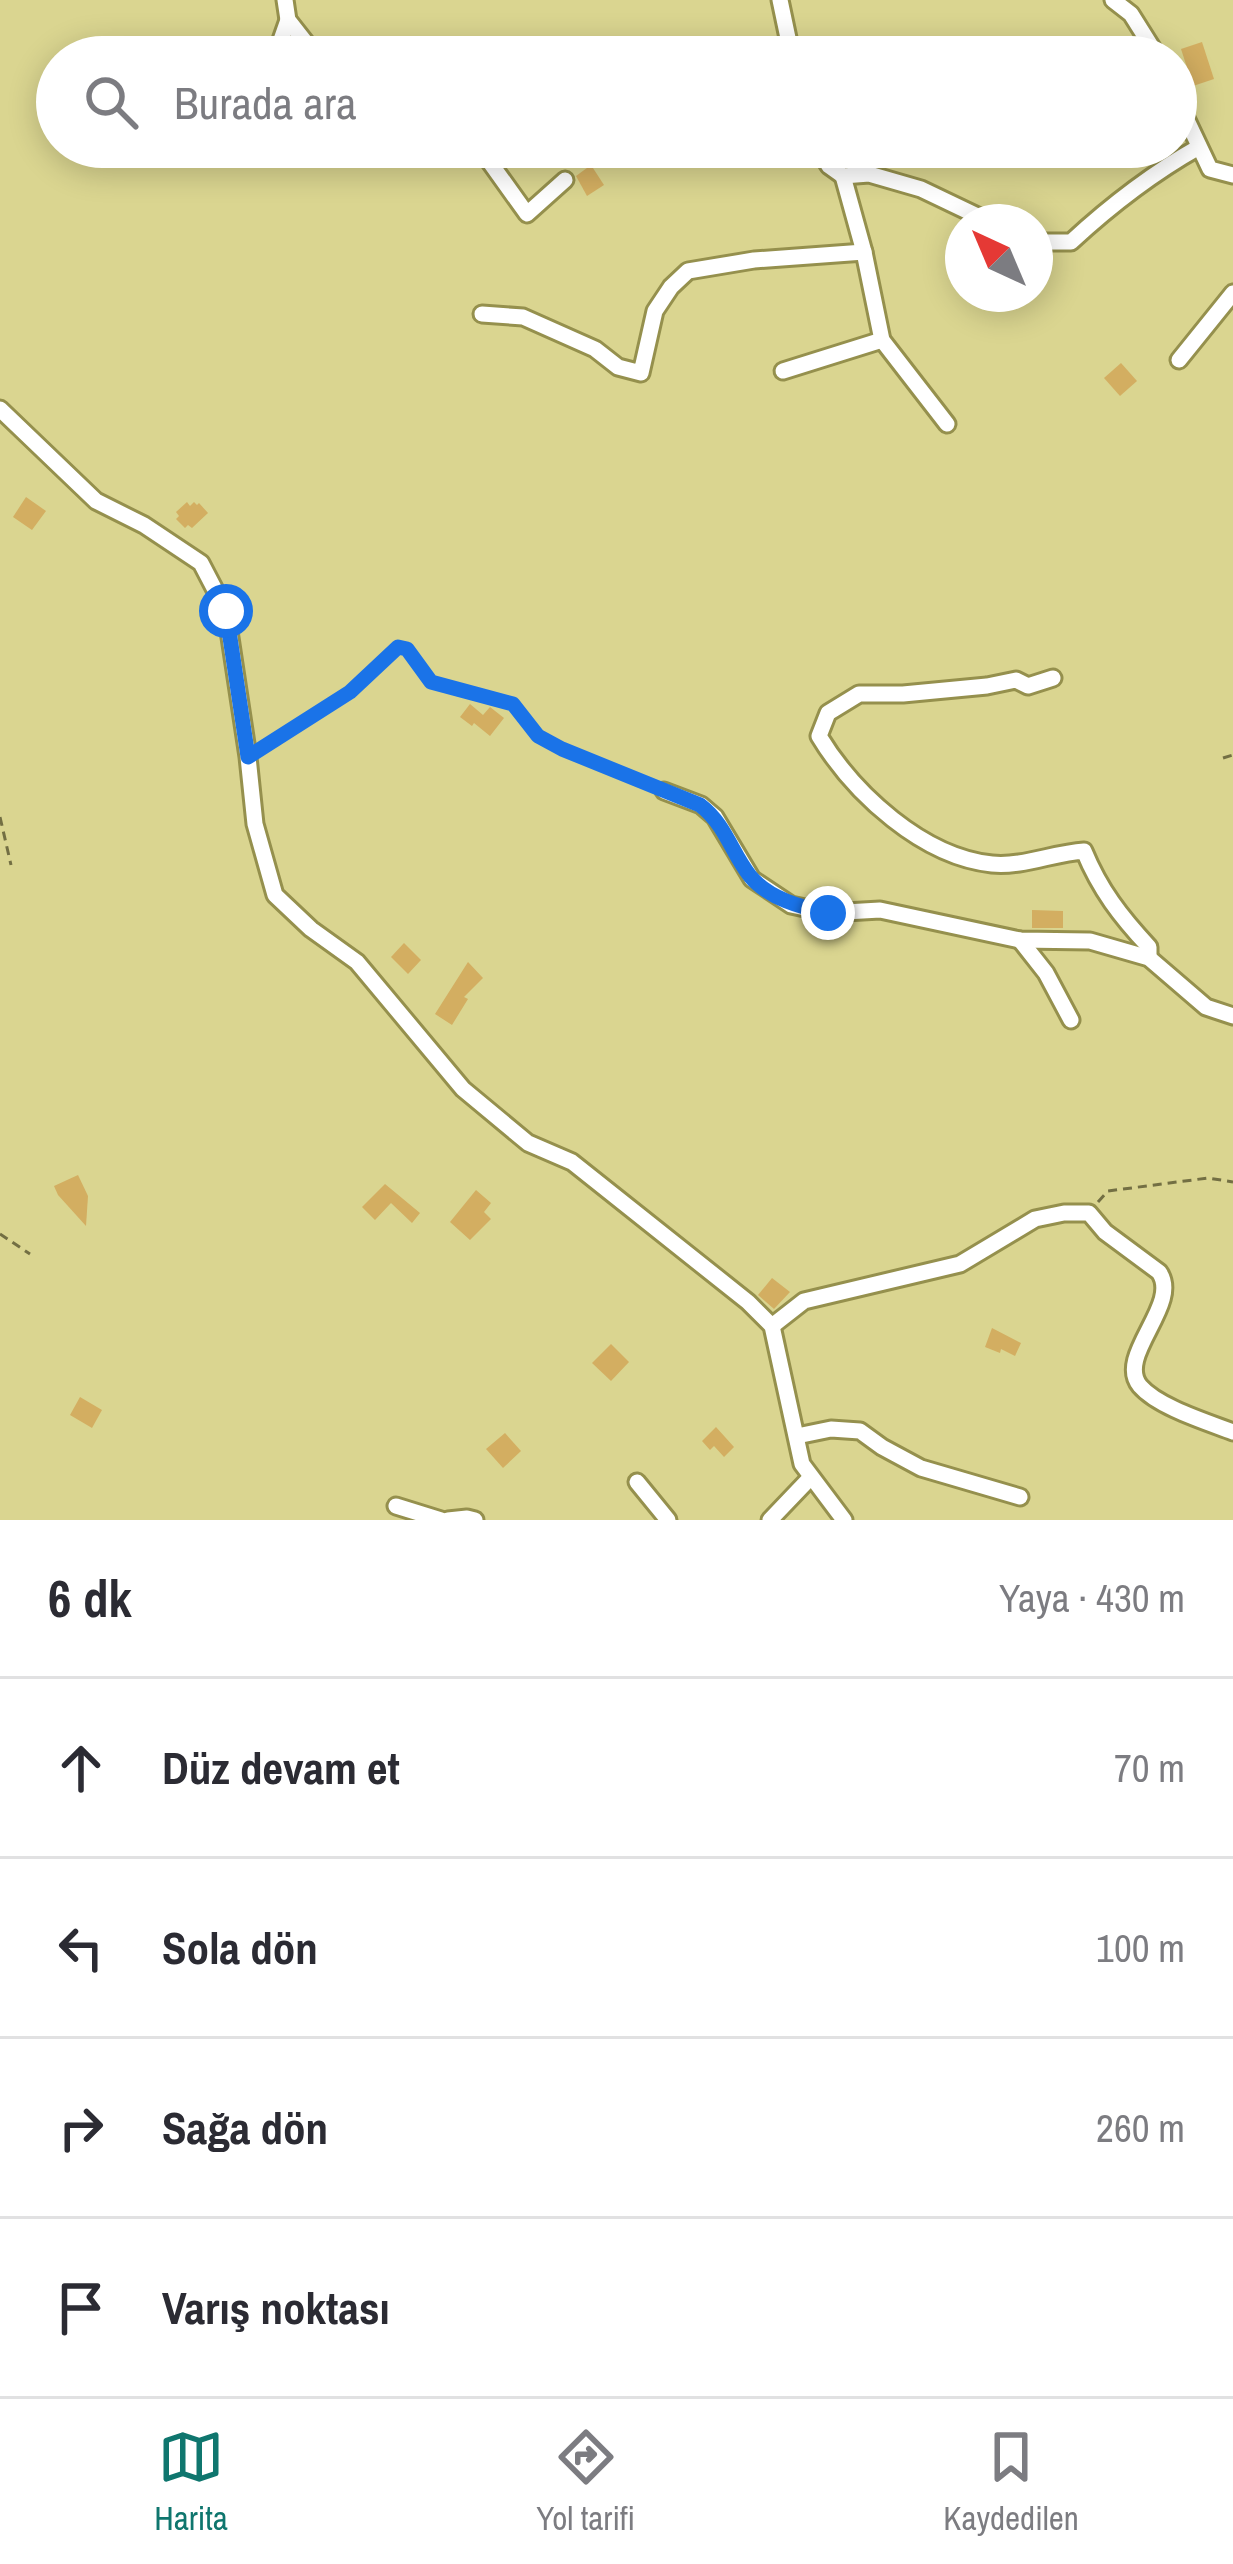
<!DOCTYPE html>
<html lang="tr">
<meta charset="utf-8">
<style>
:root{--surface:#fff;--page:#f2f2f3;--text:#2b2b33;--muted:#7c7c81;--line:#e1e1e2;--accent:#0f766e}
body{margin:0;font-family:"Archivo Narrow",sans-serif;background:var(--page);color:var(--text)}
.compass{position:absolute;left:945px;top:204px;width:108px;height:108px;border-radius:50%;background:var(--surface);box-shadow:0 6px 30px #0003;rotate:316deg}
.stop{position:absolute;width:36px;height:36px;margin:-27px;border:9px solid #1a73e8;border-radius:50%;background:#fff}
.stop.end{background:#1a73e8;border-color:#fff;box-shadow:0 3px 12px #0008}
.list{margin:0;padding:0;list-style:none}
h2{display:flex;justify-content:space-between;align-items:center;height:156px;margin:0;padding:0 48px;font-size:51px}
h2 small{font-size:39px;font-weight:400;color:var(--muted)}
.list li{display:grid;grid-template-columns:78px 1fr auto;gap:36px;align-items:center;box-sizing:border-box;height:180px;padding:0 48px;border-top:3px solid var(--line)}
.list b{display:block;font-size:45px;white-space:nowrap}
.list em{font-size:39px;font-style:normal;color:var(--muted)}
.icon{flex:none;width:66px;height:66px;fill:none;stroke:currentColor;stroke-width:2;stroke-linecap:round;stroke-linejoin:round}
.map{position:relative;flex:none;width:1233px;height:1520px;overflow:hidden}
.search{position:absolute;background:var(--surface);box-shadow:0 6px 30px #0003;left:36px;right:36px;top:36px;height:132px;display:flex;align-items:center;gap:30px;box-sizing:border-box;padding:0 42px;border-radius:66px;color:var(--muted);font-size:45px}
.sheet{height:876px;background:var(--surface)}
nav{display:flex;justify-content:space-around;align-items:center;box-sizing:border-box;height:168px;border-top:3px solid var(--line);background:var(--surface);font-size:33px;color:var(--muted)}
nav a{display:grid;justify-items:center;gap:6px}
nav .on{color:var(--accent)}
.map>svg:first-child{display:block}
.building{fill:#d3ae61}
.lines{fill:none;stroke-linecap:round;stroke-linejoin:round}
.minor-casing{stroke:#95904d;stroke-width:21}
.path{stroke:#736f43;stroke-width:3;stroke-dasharray:9 6;stroke-linecap:butt}
.minor{stroke:#fff;stroke-width:15}
.route{stroke:#1a73e8;stroke-width:15}
</style>
<div class="map">
<svg width="1233" height="1520" viewBox="0 0 1233 1520">
<rect width="100%" height="100%" fill="#dad590"/>
<!-- building -->
<g class="building">
<polygon points="1202,42 1214,79 1193,86 1181,49"/>
<polygon points="591,165 604,185 587,196 576,176"/>
<polygon points="1121,363 1137,381 1120,396 1104,378"/>
<polygon points="26,497 46,511 32,530 13,517"/>
<polygon points="187,502 190,506 194,502 197,505 199,503 208,513 192,528 188,525 185,528 176,519 179,516 176,512"/>
<polygon points="470,704 483,715 490,707 504,718 490,736 474,723 472,726 460,717"/>
<polygon points="1032,910 1063,911 1063,928 1032,928"/>
<polygon points="404,943 421,960 408,974 391,957"/>
<polygon points="468,962 483,978 464,997 468,999 452,1025 435,1014"/>
<polygon points="78,1175 88,1196 86,1226 58,1195 54,1186"/>
<polygon points="385,1184 420,1213 412,1223 391,1203 375,1220 362,1207"/>
<polygon points="476,1190 491,1203 484,1212 491,1219 470,1240 450,1222"/>
<polygon points="772,1278 790,1292 774,1309 758,1295"/>
<polygon points="992,1328 1021,1343 1015,1356 1001,1349 1000,1353 985,1347"/>
<polygon points="611,1344 629,1362 611,1381 592,1363"/>
<polygon points="80,1397 102,1410 92,1428 70,1415"/>
<polygon points="716,1427 734,1447 724,1457 714,1446 710,1450 702,1441"/>
<polygon points="505,1433 521,1451 503,1468 486,1449"/>
</g>
<g class="lines">
<defs>
<g id="minor">
<polyline points="285,0 288,20 317,57"/>
<polyline points="780,0 792,57"/>
<polyline points="1113,0 1131,14 1158,57"/>
<polyline points="275,57 288,20"/>
<polyline points="1176,97 1210,169 1233,175"/>
<polyline points="479,147 527,214 565,180"/>
<polyline points="817,147 829,166 843,176 869,174 921,189 990,222"/>
<polyline points="212,152 218,147"/>
<polyline points="843,176 864,252 882,340 947,424"/>
<path d="M 1035,239 L 1043,242 L 1071,242 C 1111,205 1151,174 1199,147"/>
<polyline points="482,314 523,317 595,349 618,367 641,373 655,311 671,287 688,271 754,260 864,252"/>
<polyline points="1179,360 1233,293"/>
<polyline points="783,371 882,340"/>
<polyline points="0,409 96,501 144,525 201,563 226,611 248,757 255,824 275,895 311,929 357,962 463,1089 528,1143 572,1162 748,1302 772,1326 802,1464 844,1520"/>
<path d="M 1053,678 L 1028,686 L 1016,680 L 987,686 L 903,694 L 859,694 L 828,713 L 819,736 C 854,794 923,857 992,864 C 1023,867 1053,853 1084,851 C 1100,890 1121,917 1149,947 L 1149,958"/>
<polyline points="664,791 701,805 715,817 752,879 791,905 828,913 880,910 1020,940 1090,941 1149,958 1206,1007 1233,1016"/>
<polyline points="1020,940 1046,973 1071,1020"/>
<path d="M 772,1326 L 804,1301 L 960,1264 L 1035,1219 L 1064,1213 L 1089,1213 L 1105,1232 L 1159,1272 C 1182,1304 1115,1356 1140,1386 C 1158,1407 1207,1422 1233,1432"/>
<polyline points="797,1436 831,1429 860,1431 882,1447 921,1468 1020,1497"/>
<polyline points="637,1482 668,1520"/>
<polyline points="396,1506 441,1520"/>
<polyline points="448,1520 467,1518 475,1520"/>
<polyline points="770,1520 811,1477"/>
</g>
</defs>
<!-- minor casing -->
<use href="#minor" class="minor-casing"/>
<!-- path -->
<g class="path">
<polyline points="261,749 349,692 397,647 407,648 431,682 513,704 539,736 562,749 651,785"/>
<polyline points="1223,758 1233,755"/>
<polyline points="0,817 11,865"/>
<polyline points="1098,1202 1108,1191 1208,1178 1233,1182"/>
<polyline points="0,1234 30,1254"/>
</g>
<!-- minor -->
<use href="#minor" class="minor"/>
</g>
<g class="lines">
<!-- route -->
<path class="route" d="M 226,611 L 248,757 L 350,692 L 398,647 L 407,649 L 431,682 L 513,704 L 538,736 L 562,749 L 700,805 C 726,825 731,852 750,876 C 769,899 801,907 828,913"/>
</g>
</svg>
<svg class="compass" viewBox="-18 -18 36 36"><path d="M0-13l5 13h-10z" fill="#e53935"/><path d="M0 13l5-13h-10z" fill="#7c7c81"/></svg>
<div class="stop" style="left:226px;top:611px"></div>
<div class="stop end" style="left:828px;top:913px"></div>
<div class="search"><svg class="icon" aria-label="search" viewBox="0 0 24 24"><circle cx="10" cy="10" r="6"/><path d="M15 15l6 6"/></svg>Burada ara</div>
</div>
<section class="sheet">
<h2>6 dk<small>Yaya · 430 m</small></h2>
<ul class="list">
<li><svg class="icon" aria-label="ahead" viewBox="0 0 24 24"><path d="M12 20V5M6 11l6-6 6 6"/></svg><div><b>Düz devam et</b></div><em>70 m</em></li>
<li><svg class="icon" aria-label="left" viewBox="0 0 24 24"><path d="M17 20v-9H6M10 6l-5 5 5 5"/></svg><div><b>Sola dön</b></div><em>100 m</em></li>
<li><svg class="icon" aria-label="right" viewBox="0 0 24 24"><path d="M7 20v-9h11M14 6l5 5-5 5"/></svg><div><b>Sağa dön</b></div><em>260 m</em></li>
<li><svg class="icon" aria-label="arrive" viewBox="0 0 24 24"><path d="M6 21V4h12l-3 4 3 4H6"/></svg><div><b>Varış noktası</b></div></li>
</ul>
</section>
<nav>
<a class="on"><svg class="icon" aria-label="map" viewBox="0 0 24 24"><path d="M3 6l6-2 6 2 6-2v14l-6 2-6-2-6 2zM9 4v14M15 6v14"/></svg>Harita</a>
<a><svg class="icon" aria-label="directions" viewBox="0 0 24 24"><path d="M12 3l9 9-9 9-9-9zM9 14v-3h6M13 9l2 2-2 2"/></svg>Yol tarifi</a>
<a><svg class="icon" aria-label="saved" viewBox="0 0 24 24"><path d="M7 4h10v16l-5-4-5 4z"/></svg>Kaydedilen</a>
</nav>
